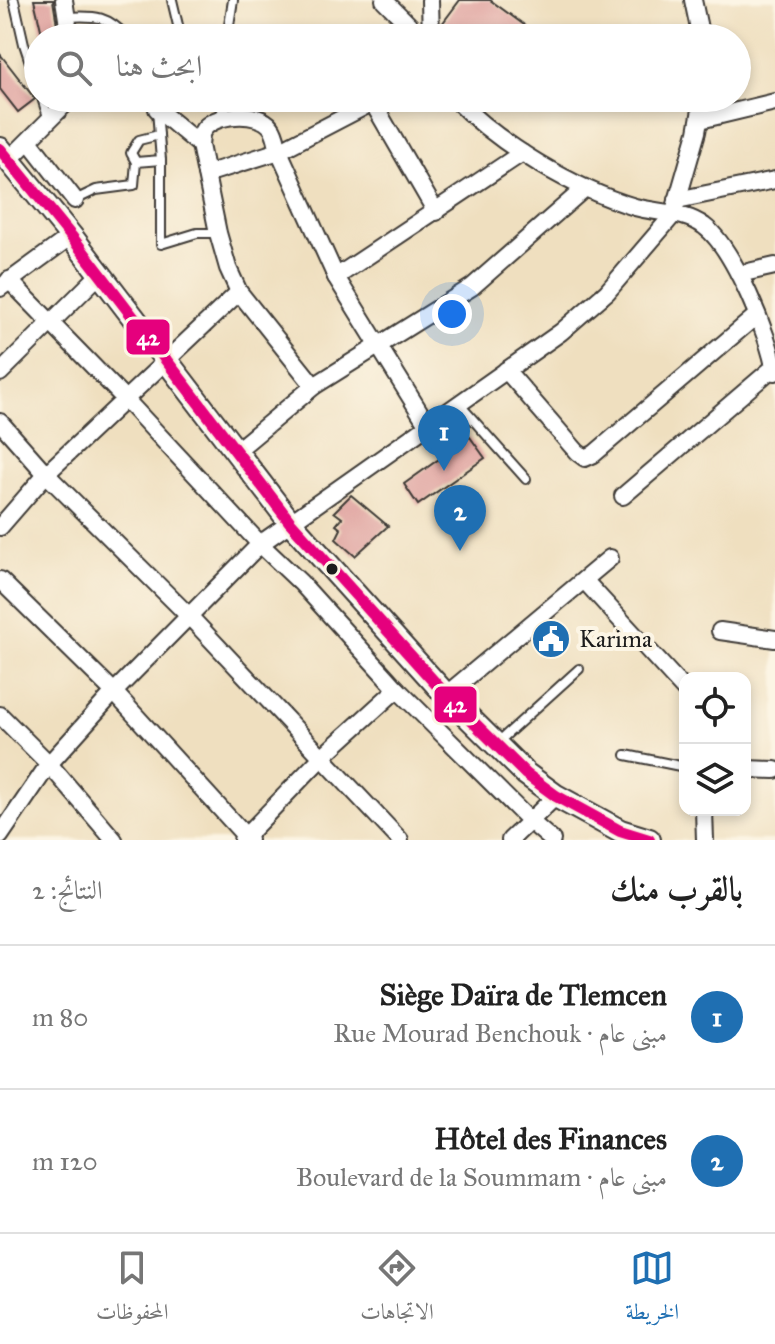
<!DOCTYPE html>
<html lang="ar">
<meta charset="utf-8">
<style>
:root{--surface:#fff;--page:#f6f6f6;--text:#222;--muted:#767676;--line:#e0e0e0;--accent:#1f6fb2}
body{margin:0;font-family:"IM FELL Great Primer",Amiri,serif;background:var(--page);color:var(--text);direction:rtl}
.controls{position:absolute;right:24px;bottom:24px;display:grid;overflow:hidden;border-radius:16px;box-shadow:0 4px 12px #0003}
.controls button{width:72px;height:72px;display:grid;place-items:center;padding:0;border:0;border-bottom:2px solid var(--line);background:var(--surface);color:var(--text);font:40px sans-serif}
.you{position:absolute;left:452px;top:314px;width:28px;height:28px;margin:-20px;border:6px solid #fff;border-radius:50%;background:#1a73e8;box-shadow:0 0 0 12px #1a73e833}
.badge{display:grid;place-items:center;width:52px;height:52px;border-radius:50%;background:var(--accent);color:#fff;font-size:26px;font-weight:700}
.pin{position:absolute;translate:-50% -66px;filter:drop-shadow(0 2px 4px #0008)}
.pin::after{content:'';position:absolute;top:42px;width:28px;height:24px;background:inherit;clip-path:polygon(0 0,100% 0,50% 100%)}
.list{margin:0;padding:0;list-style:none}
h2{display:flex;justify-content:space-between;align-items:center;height:104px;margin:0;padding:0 32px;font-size:34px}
h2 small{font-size:26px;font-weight:400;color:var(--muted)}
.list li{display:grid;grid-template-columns:52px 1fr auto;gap:24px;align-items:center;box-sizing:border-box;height:144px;padding:0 32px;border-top:2px solid var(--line)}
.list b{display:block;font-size:30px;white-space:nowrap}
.list p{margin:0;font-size:26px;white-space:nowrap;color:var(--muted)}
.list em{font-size:26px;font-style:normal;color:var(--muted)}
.icon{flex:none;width:44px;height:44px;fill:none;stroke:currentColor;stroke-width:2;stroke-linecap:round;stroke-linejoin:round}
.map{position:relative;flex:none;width:775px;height:840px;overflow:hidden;direction:ltr}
.search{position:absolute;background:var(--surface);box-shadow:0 4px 12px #0003;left:24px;right:24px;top:24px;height:88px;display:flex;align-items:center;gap:20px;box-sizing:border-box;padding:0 28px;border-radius:44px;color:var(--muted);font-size:30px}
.sheet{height:392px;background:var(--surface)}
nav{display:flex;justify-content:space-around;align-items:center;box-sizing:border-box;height:112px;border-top:2px solid var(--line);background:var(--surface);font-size:22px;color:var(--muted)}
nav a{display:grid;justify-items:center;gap:4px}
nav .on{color:var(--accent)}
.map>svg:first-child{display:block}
.building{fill:#de9e9b}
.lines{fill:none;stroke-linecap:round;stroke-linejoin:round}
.service-casing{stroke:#3c3934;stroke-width:12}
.minor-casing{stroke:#3c3934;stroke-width:20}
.secondary-casing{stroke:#3c3934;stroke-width:26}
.service{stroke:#fff;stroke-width:8}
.minor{stroke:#fff;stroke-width:16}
.secondary{stroke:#fff;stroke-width:22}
.bus-1-casing{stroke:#fcf5e5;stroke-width:18}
.bus-1{stroke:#e5007d;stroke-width:12}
.bus-dot{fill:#1c1c1c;stroke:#fcf5e5;stroke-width:3}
.labels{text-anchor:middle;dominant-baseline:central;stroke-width:8;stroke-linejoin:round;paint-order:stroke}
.poi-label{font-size:24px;fill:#1c1c1c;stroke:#fcf5e5;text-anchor:start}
.line-badge{stroke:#fcf5e5;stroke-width:3}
.badge-label{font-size:22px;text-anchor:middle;font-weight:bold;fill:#fff}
</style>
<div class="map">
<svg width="775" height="840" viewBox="0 0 775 840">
<rect width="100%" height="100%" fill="#fcf5e5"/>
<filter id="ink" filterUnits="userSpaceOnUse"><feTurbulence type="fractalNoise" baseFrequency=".0125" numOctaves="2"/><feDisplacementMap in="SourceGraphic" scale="16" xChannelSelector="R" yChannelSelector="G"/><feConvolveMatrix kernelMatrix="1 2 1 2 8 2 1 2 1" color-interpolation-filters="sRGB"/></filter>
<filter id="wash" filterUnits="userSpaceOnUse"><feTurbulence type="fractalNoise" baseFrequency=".006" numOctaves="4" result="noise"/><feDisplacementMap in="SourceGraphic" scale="32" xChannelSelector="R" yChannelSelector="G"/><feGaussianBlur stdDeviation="1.8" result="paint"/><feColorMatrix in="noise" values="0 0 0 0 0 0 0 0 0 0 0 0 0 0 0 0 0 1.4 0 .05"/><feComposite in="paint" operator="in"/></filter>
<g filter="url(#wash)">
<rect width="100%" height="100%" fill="#efdfbf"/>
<g id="blocks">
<!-- building -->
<g class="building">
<polygon points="34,0 53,0 59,37 43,38"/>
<polygon points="460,0 490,0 531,30 524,38 444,38 442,24"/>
<polygon points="0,54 35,99 18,112 0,89"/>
<polygon points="470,437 485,458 418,505 404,484"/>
<polygon points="351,495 388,526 355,556 336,539 341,529 336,525 342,518 334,512"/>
</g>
</g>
</g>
<g filter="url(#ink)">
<use href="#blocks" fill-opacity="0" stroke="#3c3934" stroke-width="2"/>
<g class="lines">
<defs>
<g id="service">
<polyline points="14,0 24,44 38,86"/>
<polyline points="172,0 181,38"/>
<path d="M 67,17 C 96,15 108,16 128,38"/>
<polyline points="227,38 233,0"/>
<polyline points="42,98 49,120"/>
<polyline points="221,98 223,119"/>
<polyline points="161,160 161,244 197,233 218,233"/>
<polyline points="136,162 131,153 139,140 159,135"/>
<polyline points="75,200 96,190 134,185 136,162 161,160 156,98"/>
<polyline points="459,404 526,479"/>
<polyline points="496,744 579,669"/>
<polyline points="626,755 685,767"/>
</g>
<g id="minor">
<polyline points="64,0 70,38"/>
<polyline points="384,0 422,38"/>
<polyline points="430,0 431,38"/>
<polyline points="693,0 701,38"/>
<path d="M 454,98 C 500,145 572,188 635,207 C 657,213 686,212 704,226 C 733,247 770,337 775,372"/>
<polyline points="373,103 436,212"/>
<polyline points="157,109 200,145"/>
<polyline points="700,120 775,102"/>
<polyline points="29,141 75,200"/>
<polyline points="9,160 71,98"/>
<polyline points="206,174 279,151 381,98"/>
<polyline points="677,200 775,180"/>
<polyline points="739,274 775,266"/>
<polyline points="336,277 522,153"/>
<polyline points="9,280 126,400 260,544 301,583 397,689 530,821 510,840"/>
<polyline points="0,288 71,236"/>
<polyline points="506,370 577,452 585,458 594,454 757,315"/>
<polyline points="0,373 100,274"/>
<path d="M 314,386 L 239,292 L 228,268 L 218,233 L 200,145 C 201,141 200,136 202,132 C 211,113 259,110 271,127 C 276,133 277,144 279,151 L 336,277 L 427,424"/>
<polyline points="0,422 46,474 190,617 400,840"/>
<polyline points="236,451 314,386 472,287 585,188"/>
<polyline points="623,496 774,367"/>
<polyline points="0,527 46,474 239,292"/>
<polyline points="0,580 114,692 249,840"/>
<polyline points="584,580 685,690"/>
<polyline points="720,631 775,639"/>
<polyline points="446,695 610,558"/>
<polyline points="0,715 49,764 114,840"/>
<polyline points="745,769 775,770"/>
<polyline points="704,810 705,840"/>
<polyline points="0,836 49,764 114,692 260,544 561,332 607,292 673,215 697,132 703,98"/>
<polyline points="242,840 323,756 397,689"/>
<polyline points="552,840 530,821 556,796"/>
</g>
<polyline id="secondary" points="0,149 71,236 290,522 446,695 526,774 556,796 620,831 649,840"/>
</defs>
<!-- service casing -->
<use href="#service" class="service-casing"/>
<!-- minor casing -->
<use href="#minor" class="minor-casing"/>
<!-- secondary casing -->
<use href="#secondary" class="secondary-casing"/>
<!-- service -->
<use href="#service" class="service"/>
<!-- minor -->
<use href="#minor" class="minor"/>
<!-- secondary -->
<use href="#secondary" class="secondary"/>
<defs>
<polyline id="bus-1" points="0,149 71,236 290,522 446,695 526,774 556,796 620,831 649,840"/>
</defs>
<!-- bus-1 casing -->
<use href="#bus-1" class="bus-1-casing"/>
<!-- bus-1 -->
<use href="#bus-1" class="bus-1"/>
</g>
</g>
<!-- icons -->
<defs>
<symbol id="civic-disc" viewBox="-11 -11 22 22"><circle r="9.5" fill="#1f6fb2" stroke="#fcf5e5"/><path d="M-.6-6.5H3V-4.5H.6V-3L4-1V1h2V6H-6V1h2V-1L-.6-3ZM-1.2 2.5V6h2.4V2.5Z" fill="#fff"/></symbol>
</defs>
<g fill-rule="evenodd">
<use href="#civic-disc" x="529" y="617" width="44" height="44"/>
</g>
<!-- markers -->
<circle class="bus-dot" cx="332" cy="569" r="7"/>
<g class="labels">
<!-- poi labels -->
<g class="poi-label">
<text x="579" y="639">Karima</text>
</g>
</g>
<g class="line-badge">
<rect x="125" y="318" width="46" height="38" rx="8" fill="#e5007d"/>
<rect x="433" y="685" width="45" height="39" rx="8" fill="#e5007d"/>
</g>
<g class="badge-label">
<text x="148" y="345">42</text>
<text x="455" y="712">42</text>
</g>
</svg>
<div class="controls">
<button><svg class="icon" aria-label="locate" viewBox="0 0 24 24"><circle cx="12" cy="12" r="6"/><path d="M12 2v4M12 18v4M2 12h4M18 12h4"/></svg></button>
<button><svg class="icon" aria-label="layers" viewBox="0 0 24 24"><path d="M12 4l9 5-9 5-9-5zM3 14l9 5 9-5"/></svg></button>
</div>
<div class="you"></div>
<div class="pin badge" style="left:444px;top:471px">1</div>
<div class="pin badge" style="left:460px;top:551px">2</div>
<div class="search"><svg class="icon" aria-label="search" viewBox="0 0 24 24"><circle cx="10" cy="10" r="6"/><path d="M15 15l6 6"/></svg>ابحث هنا</div>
</div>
<section class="sheet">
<h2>بالقرب منك<small>النتائج: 2</small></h2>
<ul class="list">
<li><span class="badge">1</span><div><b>Siège Daïra de Tlemcen</b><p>مبنى عام · Rue Mourad Benchouk</p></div><em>80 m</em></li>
<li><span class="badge">2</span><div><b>Hôtel des Finances</b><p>مبنى عام · Boulevard de la Soummam</p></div><em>120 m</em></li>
</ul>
</section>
<nav>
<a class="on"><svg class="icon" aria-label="map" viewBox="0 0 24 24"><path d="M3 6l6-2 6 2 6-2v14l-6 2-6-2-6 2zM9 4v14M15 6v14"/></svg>الخريطة</a>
<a><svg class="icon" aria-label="directions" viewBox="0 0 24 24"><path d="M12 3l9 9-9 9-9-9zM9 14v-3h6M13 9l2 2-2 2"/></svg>الاتجاهات</a>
<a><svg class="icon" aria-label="saved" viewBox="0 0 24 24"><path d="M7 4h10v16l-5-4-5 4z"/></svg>المحفوظات</a>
</nav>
